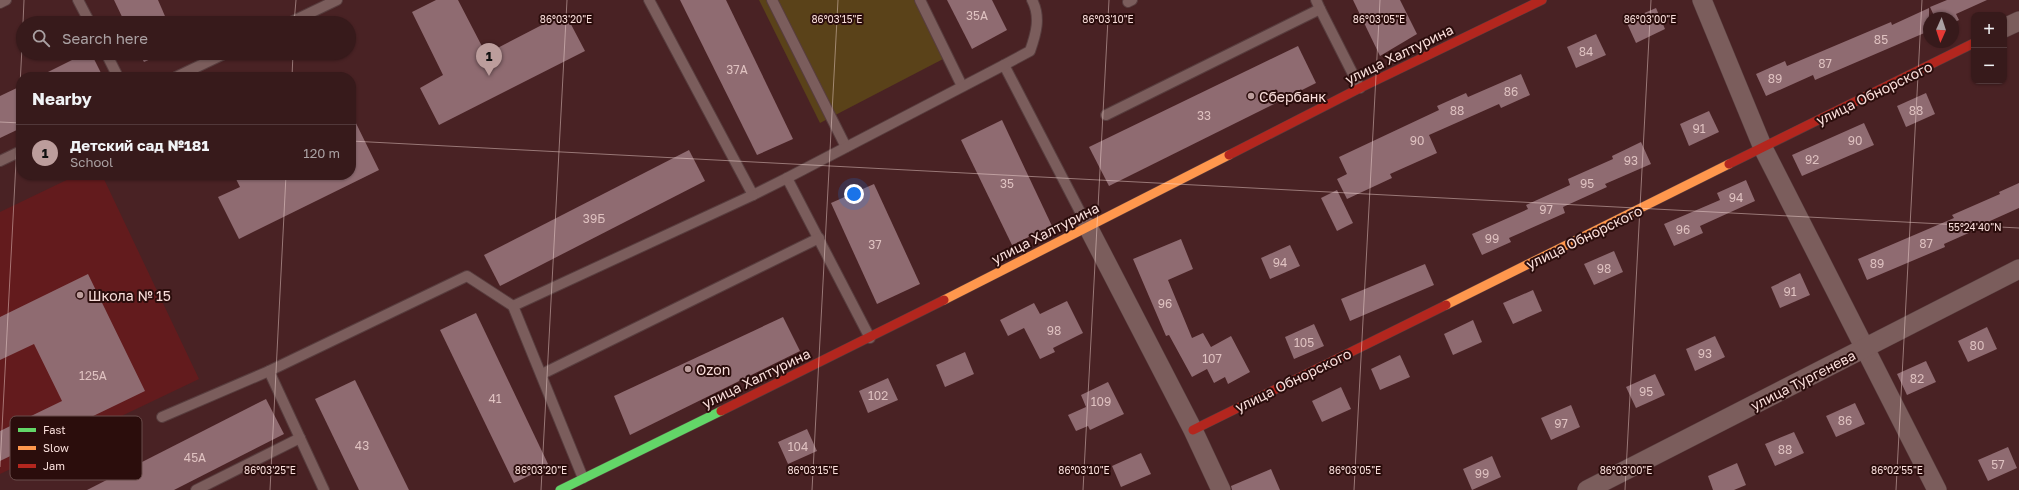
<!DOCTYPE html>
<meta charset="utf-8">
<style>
:root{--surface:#371a1b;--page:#422728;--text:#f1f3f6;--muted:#aaa1a3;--line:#51383a;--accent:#bc9d9c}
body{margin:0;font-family:"Golos Text",sans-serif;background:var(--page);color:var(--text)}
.controls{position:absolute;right:12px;top:12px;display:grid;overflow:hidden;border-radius:8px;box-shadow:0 1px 3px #0004}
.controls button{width:36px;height:36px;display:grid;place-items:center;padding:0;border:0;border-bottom:1px solid var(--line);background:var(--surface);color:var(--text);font:20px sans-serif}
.compass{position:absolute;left:1923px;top:12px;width:36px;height:36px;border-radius:50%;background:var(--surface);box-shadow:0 1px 3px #0004;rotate:183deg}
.you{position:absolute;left:854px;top:194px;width:14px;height:14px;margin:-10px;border:3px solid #fff;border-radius:50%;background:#1a73e8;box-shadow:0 0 0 6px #1a73e833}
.badge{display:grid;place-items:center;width:26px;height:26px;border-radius:50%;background:var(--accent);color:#111;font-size:13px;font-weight:700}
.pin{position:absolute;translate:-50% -33px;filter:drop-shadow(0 1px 2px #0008)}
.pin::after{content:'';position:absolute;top:21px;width:14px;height:12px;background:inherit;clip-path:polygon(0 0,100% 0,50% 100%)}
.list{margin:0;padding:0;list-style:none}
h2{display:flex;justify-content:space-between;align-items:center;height:52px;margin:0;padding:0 16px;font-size:17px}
h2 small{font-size:13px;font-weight:400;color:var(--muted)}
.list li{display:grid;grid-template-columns:26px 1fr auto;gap:12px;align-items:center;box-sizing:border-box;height:56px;padding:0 16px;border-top:1px solid var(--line)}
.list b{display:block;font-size:15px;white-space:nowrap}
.list p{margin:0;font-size:13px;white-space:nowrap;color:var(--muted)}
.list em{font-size:13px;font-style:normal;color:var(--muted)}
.icon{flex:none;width:22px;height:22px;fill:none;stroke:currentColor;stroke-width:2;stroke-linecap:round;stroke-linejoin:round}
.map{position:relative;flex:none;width:2019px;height:490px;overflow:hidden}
.search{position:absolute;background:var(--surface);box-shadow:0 1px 3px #0004;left:16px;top:16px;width:340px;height:44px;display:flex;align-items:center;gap:10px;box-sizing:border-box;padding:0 14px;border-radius:22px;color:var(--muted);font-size:15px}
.panel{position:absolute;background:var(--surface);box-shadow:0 1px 3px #0004;left:16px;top:72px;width:340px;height:108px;border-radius:16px}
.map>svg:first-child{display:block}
.built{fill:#631b1d}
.green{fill:#5a4219}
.building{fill:#8f6b71}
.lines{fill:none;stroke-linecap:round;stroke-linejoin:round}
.lane-casing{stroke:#583d3e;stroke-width:12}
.street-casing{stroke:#583d3e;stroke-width:20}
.fast-casing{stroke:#583d3e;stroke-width:10}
.slow-casing{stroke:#583d3e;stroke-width:10}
.jam-casing{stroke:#583d3e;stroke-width:10}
.lane{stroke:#7b5d5c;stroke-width:10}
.street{stroke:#7b5d5c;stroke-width:19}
.fast{stroke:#63d668;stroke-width:9}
.slow{stroke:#ff974d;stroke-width:9}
.jam{stroke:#b3261e;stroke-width:9}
.ticks{fill:none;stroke:#fadfdc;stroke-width:1;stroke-opacity:0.45}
.poi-dot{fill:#bc9d9c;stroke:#2b0d0c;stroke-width:1.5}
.labels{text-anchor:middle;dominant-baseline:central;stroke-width:4;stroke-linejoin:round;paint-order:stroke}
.number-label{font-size:12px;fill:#dfc2c1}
.street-label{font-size:14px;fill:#fadfdc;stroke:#2b0d0c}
.poi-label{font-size:14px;fill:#fadfdc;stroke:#2b0d0c;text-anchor:start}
.key{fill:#2b0d0c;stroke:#694c4a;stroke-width:1}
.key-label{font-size:11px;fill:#fadfdc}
.ticks-label{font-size:10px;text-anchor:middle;fill:#fadfdc;stroke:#2b0d0c;stroke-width:4;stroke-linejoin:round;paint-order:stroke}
</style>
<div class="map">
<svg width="2019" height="490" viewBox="0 0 2019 490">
<rect width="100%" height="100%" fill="#492224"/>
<!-- built -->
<polygon class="built" points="77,175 102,175 199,379 0,474 0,212"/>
<!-- green -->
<polygon class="green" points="759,0 917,0 945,58 820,123"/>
<!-- building -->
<g class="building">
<polygon points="114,0 158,0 168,23 125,23"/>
<polygon points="436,0 458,0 486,54 565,13 585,51 439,125 420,88 443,75 412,12"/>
<polygon points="680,0 726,0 793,139 757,155"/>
<polygon points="947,0 992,0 1007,30 972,49"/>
<polygon points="1353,0 1400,0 1417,34 1380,56"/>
<polygon points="1947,0 1987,0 1956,14 1959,20 1953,23 1953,18 1935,18 1930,7"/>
<polygon points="1656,8 1665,29 1636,43 1626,21"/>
<polygon points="1929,8 1929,31 1815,80 1813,75 1766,96 1756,74 1785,61 1787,66 1891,22 1892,25"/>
<polygon points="1596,34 1606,55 1576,68 1567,47"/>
<polygon points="1298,46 1316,83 1109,186 1089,147"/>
<polygon points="86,53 91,53 103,77 38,77"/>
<polygon points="139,53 164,53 144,62"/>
<polygon points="1521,74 1530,95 1501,108 1499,104 1429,135 1437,153 1390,174 1392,178 1347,199 1337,179 1347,174 1339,157 1439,110 1437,106 1466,93 1468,97"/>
<polygon points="21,86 21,128 0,138 0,96"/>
<polygon points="1926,93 1935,114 1906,127 1897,106"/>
<polygon points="1709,111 1719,132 1689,146 1680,124"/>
<polygon points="351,113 379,170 239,239 218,197 240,187 234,175 351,175"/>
<polygon points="1002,120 1052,226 1012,245 961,140"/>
<polygon points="1864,123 1874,145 1802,176 1792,155"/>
<polygon points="1641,142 1651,164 1605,184 1607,187 1563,207 1565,213 1509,238 1511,242 1482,255 1472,234 1528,209 1526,205 1570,185 1568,179 1613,159 1612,156"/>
<polygon points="689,150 705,181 500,286 484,255"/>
<polygon points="1746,180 1755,201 1700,226 1703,233 1674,246 1664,224 1720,200 1717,193"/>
<polygon points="2019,183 2019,208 1990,221 1991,223 1944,244 1945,247 1867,280 1858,259 1954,218 1952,215 2000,194 1999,192"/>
<polygon points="874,184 920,284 877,304 831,203"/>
<polygon points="1337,190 1353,223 1337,231 1321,198"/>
<polygon points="1181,239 1193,269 1168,280 1192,338 1203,333 1211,347 1231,336 1250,372 1228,384 1225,377 1214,383 1207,369 1192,377 1169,335 1166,336 1133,259"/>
<polygon points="1290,245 1300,266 1270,279 1261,258"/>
<polygon points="1614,251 1623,272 1594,285 1584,264"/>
<polygon points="1425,264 1434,285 1350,321 1341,299"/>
<polygon points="1800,273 1810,295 1780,308 1771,287"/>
<polygon points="88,274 145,391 0,461 0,431 62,401 34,344 0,360 0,317"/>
<polygon points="1533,290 1542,311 1513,324 1503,303"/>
<polygon points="1067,301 1083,333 1053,348 1055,352 1040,359 1024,328 1008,336 1000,320 1034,303 1040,314"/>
<polygon points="476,313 549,466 514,483 440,330"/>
<polygon points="783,317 800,351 630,435 614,396"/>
<polygon points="1473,320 1482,342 1453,355 1444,334"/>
<polygon points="1314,324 1324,346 1294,359 1285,337"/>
<polygon points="1987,327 1997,349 1968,362 1958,341"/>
<polygon points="1715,336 1725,357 1695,371 1686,349"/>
<polygon points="965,352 974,374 945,387 936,365"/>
<polygon points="1400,355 1410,377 1380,390 1371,369"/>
<polygon points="1926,361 1936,382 1907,395 1897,374"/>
<polygon points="1655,374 1665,395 1636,408 1626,387"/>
<polygon points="888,378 898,400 868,413 859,391"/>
<polygon points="355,380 409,490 359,490 315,399"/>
<polygon points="1108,382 1124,414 1090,430 1088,426 1076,431 1068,415 1086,407 1081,395"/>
<polygon points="1341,387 1351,409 1322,422 1312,401"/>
<polygon points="266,399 284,434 174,490 87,490"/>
<polygon points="1855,403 1865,424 1836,437 1826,416"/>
<polygon points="1571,405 1580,427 1551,440 1541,418"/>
<polygon points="807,429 817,451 788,464 778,442"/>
<polygon points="1794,432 1804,453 1775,466 1765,444"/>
<polygon points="2008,447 2017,468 1988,481 1978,460"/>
<polygon points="1141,453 1151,474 1121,487 1112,466"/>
<polygon points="1492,456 1501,477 1472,490 1463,469"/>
<polygon points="1737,463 1746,485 1734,490 1713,490 1708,476"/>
<polygon points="1271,469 1280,490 1232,490 1231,486"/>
</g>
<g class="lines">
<defs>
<g id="lane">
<polyline points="78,0 90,23"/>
<polyline points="649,0 753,195 787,178 870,338"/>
<polyline points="772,0 846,147"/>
<polyline points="920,0 962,86"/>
<path d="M 1032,0 C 1041,17 1036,34 1030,51 L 1004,65 L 1088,227"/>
<polyline points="1316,0 1320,9"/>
<polyline points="1128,2 1132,0"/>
<polyline points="0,3 6,0"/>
<polyline points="289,23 337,0"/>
<polyline points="106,53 118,77"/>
<polyline points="176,77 226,53"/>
<polyline points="1106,115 1320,9 1360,88"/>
<polyline points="0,161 21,151"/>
<polyline points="787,178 1004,65"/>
<polyline points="269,371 324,490"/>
<polyline points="542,374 819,238"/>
<polyline points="162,417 269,371 467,276 513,306"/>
<polyline points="583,478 513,306 753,195"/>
<polyline points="196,490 300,438"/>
</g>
<g id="street">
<polyline points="1702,0 1763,148 1937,490"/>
<polyline points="2004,28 2019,21"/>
<polyline points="1088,227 1193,430 1221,490"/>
<polyline points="1587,490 2019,269"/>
</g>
<polyline id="fast" points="560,490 721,411"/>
<g id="slow">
<polyline points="944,300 1229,155"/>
<polyline points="1446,305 1729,164"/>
</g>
<g id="jam">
<polyline points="1229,155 1360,88 1542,0"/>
<polyline points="1729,164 1974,43"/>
<polyline points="721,411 944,300"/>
<polyline points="1193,430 1446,305"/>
</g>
</defs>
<!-- lane casing -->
<use href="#lane" class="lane-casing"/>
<!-- street casing -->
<use href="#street" class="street-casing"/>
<!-- fast casing -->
<use href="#fast" class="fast-casing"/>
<!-- slow casing -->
<use href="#slow" class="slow-casing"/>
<!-- jam casing -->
<use href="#jam" class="jam-casing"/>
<!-- lane -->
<use href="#lane" class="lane"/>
<!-- street -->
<use href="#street" class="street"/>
<!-- fast -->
<use href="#fast" class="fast"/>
<!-- slow -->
<use href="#slow" class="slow"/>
<!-- jam -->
<use href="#jam" class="jam"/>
</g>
<!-- ticks -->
<path class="ticks" d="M 23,23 L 24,0M 294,23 L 296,0M 292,77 L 293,53M 0,122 L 21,123M 351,141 L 2019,228M 0,467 L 23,28M 270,490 L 286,175M 541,490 L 567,0M 812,490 L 838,0M 1083,490 L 1109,0M 1354,490 L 1380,0M 1625,490 L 1651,0M 1896,490 L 1922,0"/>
<!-- markers -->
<g class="poi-dot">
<circle cx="1251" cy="96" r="4"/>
<circle cx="80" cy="295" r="4"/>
<circle cx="688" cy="369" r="4"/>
</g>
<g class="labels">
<!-- number labels -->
<g class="number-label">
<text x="977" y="15">35А</text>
<text x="1881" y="39">85</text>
<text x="1586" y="51">84</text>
<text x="1825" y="63">87</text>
<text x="737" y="69">37А</text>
<text x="1775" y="78">89</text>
<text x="1511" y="91">86</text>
<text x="1457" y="110">88</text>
<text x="1916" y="110">88</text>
<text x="1204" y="115">33</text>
<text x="1699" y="128">91</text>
<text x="1417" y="140">90</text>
<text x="1855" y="140">90</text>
<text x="1812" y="159">92</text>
<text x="1631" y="160">93</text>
<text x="1007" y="183">35</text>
<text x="1587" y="183">95</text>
<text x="1736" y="197">94</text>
<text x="1546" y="209">97</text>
<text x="594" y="218">39Б</text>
<text x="1683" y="229">96</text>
<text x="1492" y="238">99</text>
<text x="1926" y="243">87</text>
<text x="875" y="244">37</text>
<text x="1280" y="262">94</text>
<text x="1877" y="263">89</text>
<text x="1604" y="268">98</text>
<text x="1790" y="291">91</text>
<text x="1165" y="303">96</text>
<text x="1054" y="330">98</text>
<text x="1304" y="342">105</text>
<text x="1977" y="345">80</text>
<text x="1705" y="353">93</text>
<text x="1212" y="358">107</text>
<text x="93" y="375">125А</text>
<text x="1917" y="378">82</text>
<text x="1646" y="391">95</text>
<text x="878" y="395">102</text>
<text x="495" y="398">41</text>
<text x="1101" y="401">109</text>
<text x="1845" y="420">86</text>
<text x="1561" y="423">97</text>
<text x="362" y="445">43</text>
<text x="798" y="446">104</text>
<text x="1785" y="449">88</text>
<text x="195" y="457">45А</text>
<text x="1998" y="464">57</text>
<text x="1482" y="473">99</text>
</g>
<!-- street labels -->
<g class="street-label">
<text transform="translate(1399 54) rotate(-26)">улица Халтурина</text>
<text transform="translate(1874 93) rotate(-26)">улица Обнорского</text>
<text transform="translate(1045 233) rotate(-27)">улица Халтурина</text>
<text transform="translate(1584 237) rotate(-26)">улица Обнорского</text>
<text transform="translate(756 378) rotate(-26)">улица Халтурина</text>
<text transform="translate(1293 380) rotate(-26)">улица Обнорского</text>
<text transform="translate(1803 380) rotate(-27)">улица Тургенева</text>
</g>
<!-- poi labels -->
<g class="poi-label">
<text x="1259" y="96">Сбербанк</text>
<text x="88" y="295">Школа № 15</text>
<text x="696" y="369">Ozon</text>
</g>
</g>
<!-- legend -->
<rect x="10" y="416" width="132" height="64" rx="6" class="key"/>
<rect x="18" y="428" width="18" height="4" fill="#63d668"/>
<rect x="18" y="446" width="18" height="4" fill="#ff974d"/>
<rect x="18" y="464" width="18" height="4" fill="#b3261e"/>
<g class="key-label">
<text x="43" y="434">Fast</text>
<text x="43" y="452">Slow</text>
<text x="43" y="470">Jam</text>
</g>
<g class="ticks-label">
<text x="566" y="23">86°03'20"E</text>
<text x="837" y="23">86°03'15"E</text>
<text x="1108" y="23">86°03'10"E</text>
<text x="1379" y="23">86°03'05"E</text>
<text x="1650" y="23">86°03'00"E</text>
<text x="1975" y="231">55°24'40"N</text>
<text x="270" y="474">86°03'25"E</text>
<text x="541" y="474">86°03'20"E</text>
<text x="813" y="474">86°03'15"E</text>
<text x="1084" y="474">86°03'10"E</text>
<text x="1355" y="474">86°03'05"E</text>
<text x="1626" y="474">86°03'00"E</text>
<text x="1897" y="474">86°02'55"E</text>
</g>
</svg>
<div class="controls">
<button>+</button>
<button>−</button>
</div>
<svg class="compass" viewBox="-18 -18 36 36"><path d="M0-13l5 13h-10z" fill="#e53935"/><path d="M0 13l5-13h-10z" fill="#aaa1a3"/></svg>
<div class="you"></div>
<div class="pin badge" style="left:489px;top:76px">1</div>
<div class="search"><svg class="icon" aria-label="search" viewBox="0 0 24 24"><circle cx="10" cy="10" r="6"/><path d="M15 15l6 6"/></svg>Search here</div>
<section class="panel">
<h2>Nearby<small></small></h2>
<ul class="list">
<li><span class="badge">1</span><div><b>Детский сад №181</b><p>School</p></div><em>120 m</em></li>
</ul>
</section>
</div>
